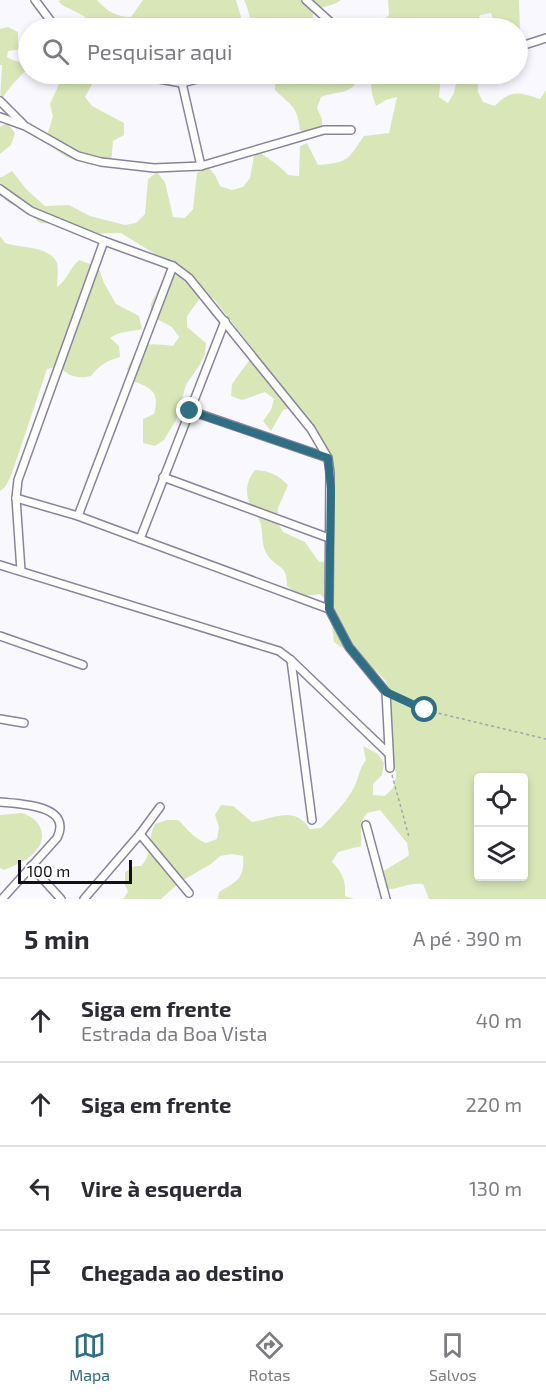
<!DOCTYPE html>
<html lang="pt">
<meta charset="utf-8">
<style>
:root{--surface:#fff;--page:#f7f7f7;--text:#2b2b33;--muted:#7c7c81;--line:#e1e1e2;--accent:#306e84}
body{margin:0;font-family:"Exo 2",sans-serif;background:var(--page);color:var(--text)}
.controls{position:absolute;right:18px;bottom:18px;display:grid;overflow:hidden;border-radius:6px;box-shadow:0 3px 9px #0003}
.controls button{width:54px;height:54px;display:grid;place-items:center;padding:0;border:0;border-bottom:2px solid var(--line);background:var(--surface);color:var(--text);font:30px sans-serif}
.scale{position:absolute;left:18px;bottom:15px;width:114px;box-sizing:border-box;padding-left:6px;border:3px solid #110f18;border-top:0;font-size:16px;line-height:21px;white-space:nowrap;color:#110f18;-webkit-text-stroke:4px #fff;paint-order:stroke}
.stop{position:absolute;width:18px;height:18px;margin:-14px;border:4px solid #306e84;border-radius:50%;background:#fff}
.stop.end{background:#306e84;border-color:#fff;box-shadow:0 2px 6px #0008}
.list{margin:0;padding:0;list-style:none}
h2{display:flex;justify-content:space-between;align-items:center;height:78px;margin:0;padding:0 24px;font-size:26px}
h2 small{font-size:20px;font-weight:400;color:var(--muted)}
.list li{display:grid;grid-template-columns:39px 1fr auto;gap:18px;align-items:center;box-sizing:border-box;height:84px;padding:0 24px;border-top:2px solid var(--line)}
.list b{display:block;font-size:22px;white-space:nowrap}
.list p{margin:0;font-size:20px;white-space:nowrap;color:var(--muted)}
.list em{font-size:20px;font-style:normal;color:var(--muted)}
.icon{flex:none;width:33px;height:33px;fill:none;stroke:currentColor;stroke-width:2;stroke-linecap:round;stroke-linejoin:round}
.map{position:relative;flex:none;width:546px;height:899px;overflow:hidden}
.search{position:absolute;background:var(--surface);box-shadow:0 3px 9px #0003;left:18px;right:18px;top:18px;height:66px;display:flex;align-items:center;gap:15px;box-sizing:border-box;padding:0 21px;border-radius:33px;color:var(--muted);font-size:22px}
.sheet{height:414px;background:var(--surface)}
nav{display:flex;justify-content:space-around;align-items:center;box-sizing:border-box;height:84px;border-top:2px solid var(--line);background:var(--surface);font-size:16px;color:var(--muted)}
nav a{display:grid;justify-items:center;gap:3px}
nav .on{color:var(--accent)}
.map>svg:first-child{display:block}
.green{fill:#d9e7b8;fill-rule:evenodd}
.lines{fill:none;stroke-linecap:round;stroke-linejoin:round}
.street-casing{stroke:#89839d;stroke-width:10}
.path{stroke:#a4a3aa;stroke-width:1.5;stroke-dasharray:3 3;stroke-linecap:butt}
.street{stroke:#fff;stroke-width:7}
.route{stroke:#306e84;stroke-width:8}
</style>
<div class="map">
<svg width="546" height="899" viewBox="0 0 546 899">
<rect width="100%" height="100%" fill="#f9f8fe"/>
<!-- green -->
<g class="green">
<path d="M 61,0 L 97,0 C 107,11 116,17 131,17 L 143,0 L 236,0 L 241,17 L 235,28 L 91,28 L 92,25 L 84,16 L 62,5 L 58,1 Z"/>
<path d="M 244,0 L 341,0 C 332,7 323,5 313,12 L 312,28 L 254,28 C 249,19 249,9 244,0 Z"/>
<polygon points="388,0 519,0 520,32 518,38 518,28 496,28 491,13 480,15 475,28 376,28 389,15"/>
<path d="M 8,27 L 18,32 L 18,44 L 23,49 L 8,51 L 7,57 C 13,62 24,61 28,68 L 11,86 L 0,101 L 2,65 L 0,65 L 0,29 Z"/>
<path d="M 60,74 L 98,74 L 85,97 L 92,106 L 124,123 L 124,135 L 113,141 L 111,164 C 89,168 58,158 46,139 L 53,116 L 50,104 L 60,82 Z"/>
<path d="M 278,74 C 292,85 294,75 308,77 L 309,74 L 441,74 L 439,97 L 448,103 L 454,93 L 458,74 L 478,74 L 478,92 L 483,102 L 495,106 C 511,89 519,92 540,99 L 546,90 L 546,899 L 429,899 L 423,884 C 404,882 396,893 377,888 L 378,876 C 387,867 399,863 409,855 L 407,843 L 380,810 L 367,813 L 361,822 L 361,846 L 338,852 L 332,862 C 343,873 346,881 345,896 L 354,899 L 218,899 L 219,892 C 237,881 245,879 243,856 L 232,854 L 220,856 L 211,864 L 180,882 L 161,899 L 123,899 L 128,892 L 125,885 L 125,872 L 135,866 L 141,866 C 153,854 147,839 155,824 L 167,820 L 178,820 C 188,829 193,838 206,843 L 217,839 L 219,827 L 215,815 L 221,805 L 233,806 L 252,822 C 276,818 294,805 310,829 L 321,828 C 332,816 344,805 352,791 C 359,780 358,770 366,760 L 363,746 L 378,754 L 384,763 L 382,775 L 373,784 L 373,795 L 385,796 L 393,788 L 396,776 L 390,727 L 390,690 L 385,680 L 376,671 L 334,642 L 329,603 L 320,594 C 305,597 298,595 287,586 C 287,564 279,570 268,556 C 261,546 263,535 261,525 C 260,520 257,516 254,512 C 245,497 244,484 255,470 C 270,471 278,475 288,485 L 278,508 L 277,521 L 283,532 L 305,542 L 319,562 L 331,561 L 332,478 L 311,424 L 304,414 L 294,407 L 283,410 L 271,431 L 263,421 L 271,410 L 274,399 L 265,392 L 242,400 L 231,396 L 232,384 L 253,355 L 248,343 L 213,298 L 201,297 L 187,316 L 187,327 L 206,343 L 205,354 L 199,366 L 186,385 L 176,420 L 164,440 L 155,446 L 143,443 L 143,419 L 154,414 C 160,393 152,387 132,381 L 127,369 C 142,341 144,343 173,346 L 179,337 L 172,327 L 151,316 L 151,304 L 167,271 L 163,259 L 121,233 L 73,234 L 63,224 L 40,223 L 21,207 L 9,203 L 0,195 L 0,177 L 2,177 L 12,171 L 27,190 L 45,206 L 69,205 L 90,216 L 125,225 L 136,223 L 145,214 L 148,179 L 157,172 L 165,182 L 173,217 L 185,218 L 193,209 L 197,173 L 206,165 L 215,175 L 220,186 L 232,190 L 243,187 L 250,178 L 255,150 C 267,157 279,165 288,175 L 299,176 L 300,146 L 307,143 L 318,165 C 349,163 348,159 364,136 L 389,133 L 397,97 L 386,100 L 376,106 L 372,94 L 371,83 L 361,76 C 350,96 340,90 321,97 L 317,108 L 322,119 L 322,131 L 312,136 L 300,130 C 297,105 292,107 275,90 L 275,78 ZM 478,778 L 524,778 L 524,876 L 478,876 Z"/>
<polygon points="7,123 15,133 11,145 0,154 0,127"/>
<path d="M 0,236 L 5,243 C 20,248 50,246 57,263 C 59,270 57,280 57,287 C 68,279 69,269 79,260 L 90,264 L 100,271 L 104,283 L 116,304 L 139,316 L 142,329 C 130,332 120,331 110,338 L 119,346 L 120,357 C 107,361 99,365 91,376 C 77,379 69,377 59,366 L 47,369 L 11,476 L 5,487 L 0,491 Z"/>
<path d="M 21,813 C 41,818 50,837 34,853 C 26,862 15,865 4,870 L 0,868 L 0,815 Z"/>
</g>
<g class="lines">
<defs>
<g id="street">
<polyline points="35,0 56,28"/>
<polyline points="306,0 337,28"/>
<polyline points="518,47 546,38"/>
<polyline points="130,74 182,83 216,74"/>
<polyline points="182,83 201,166"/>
<polyline points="0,101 23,124"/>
<polyline points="0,117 25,126 78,156 101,162 154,168 201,166 324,130 351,130"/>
<polyline points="0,189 31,211 104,241 173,266 189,278 311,429 328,458 330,473 329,609"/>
<polyline points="191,411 328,458"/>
<polyline points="163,477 329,538"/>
<polyline points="16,498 78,516 329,609 349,647 386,692 390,768"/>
<polyline points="78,516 173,266"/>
<polyline points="140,539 225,321"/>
<polyline points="0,565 279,651 291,660 388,753"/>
<polyline points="21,571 16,498 18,480 104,241"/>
<polyline points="0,636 83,665"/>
<polyline points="291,660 312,820"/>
<polyline points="0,719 24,723"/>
<path d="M 0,802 C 21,804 73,805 57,838 L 2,899"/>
<polyline points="366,825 386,899"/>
<polyline points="140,834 189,893"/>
<polyline points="31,866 61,899"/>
<polyline points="84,899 140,834 160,807"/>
</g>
</defs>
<!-- street casing -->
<use href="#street" class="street-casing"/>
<!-- path -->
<g class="path">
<polyline points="394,696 425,710 546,739"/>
<polyline points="392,775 409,837"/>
</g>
<!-- street -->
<use href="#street" class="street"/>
</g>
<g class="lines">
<!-- route -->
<polyline class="route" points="190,411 328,458 331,489 329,609 349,647 386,692 425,710"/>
</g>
</svg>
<div class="controls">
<button><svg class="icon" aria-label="locate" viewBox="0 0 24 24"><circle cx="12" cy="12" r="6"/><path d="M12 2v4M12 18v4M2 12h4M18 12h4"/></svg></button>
<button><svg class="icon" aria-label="layers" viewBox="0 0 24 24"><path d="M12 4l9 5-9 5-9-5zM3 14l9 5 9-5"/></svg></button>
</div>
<div class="scale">100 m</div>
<div class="stop" style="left:425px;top:710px"></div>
<div class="stop end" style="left:190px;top:411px"></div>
<div class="search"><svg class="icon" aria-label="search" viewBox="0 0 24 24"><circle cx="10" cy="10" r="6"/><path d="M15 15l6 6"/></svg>Pesquisar aqui</div>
</div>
<section class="sheet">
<h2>5 min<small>A pé · 390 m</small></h2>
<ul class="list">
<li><svg class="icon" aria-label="ahead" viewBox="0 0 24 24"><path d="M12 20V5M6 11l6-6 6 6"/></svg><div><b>Siga em frente</b><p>Estrada da Boa Vista</p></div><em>40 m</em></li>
<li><svg class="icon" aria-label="ahead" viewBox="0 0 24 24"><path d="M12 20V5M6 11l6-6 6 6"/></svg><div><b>Siga em frente</b></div><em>220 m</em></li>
<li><svg class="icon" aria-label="left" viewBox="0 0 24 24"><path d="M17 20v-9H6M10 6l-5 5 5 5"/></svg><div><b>Vire à esquerda</b></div><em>130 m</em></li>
<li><svg class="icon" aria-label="arrive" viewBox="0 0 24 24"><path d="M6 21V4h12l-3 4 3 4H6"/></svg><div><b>Chegada ao destino</b></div></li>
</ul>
</section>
<nav>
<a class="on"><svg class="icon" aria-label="map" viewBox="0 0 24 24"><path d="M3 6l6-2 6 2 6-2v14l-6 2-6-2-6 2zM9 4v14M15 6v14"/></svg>Mapa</a>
<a><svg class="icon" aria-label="directions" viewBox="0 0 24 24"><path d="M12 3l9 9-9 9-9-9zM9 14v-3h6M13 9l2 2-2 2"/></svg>Rotas</a>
<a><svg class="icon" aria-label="saved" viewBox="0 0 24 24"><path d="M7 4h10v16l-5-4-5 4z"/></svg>Salvos</a>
</nav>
